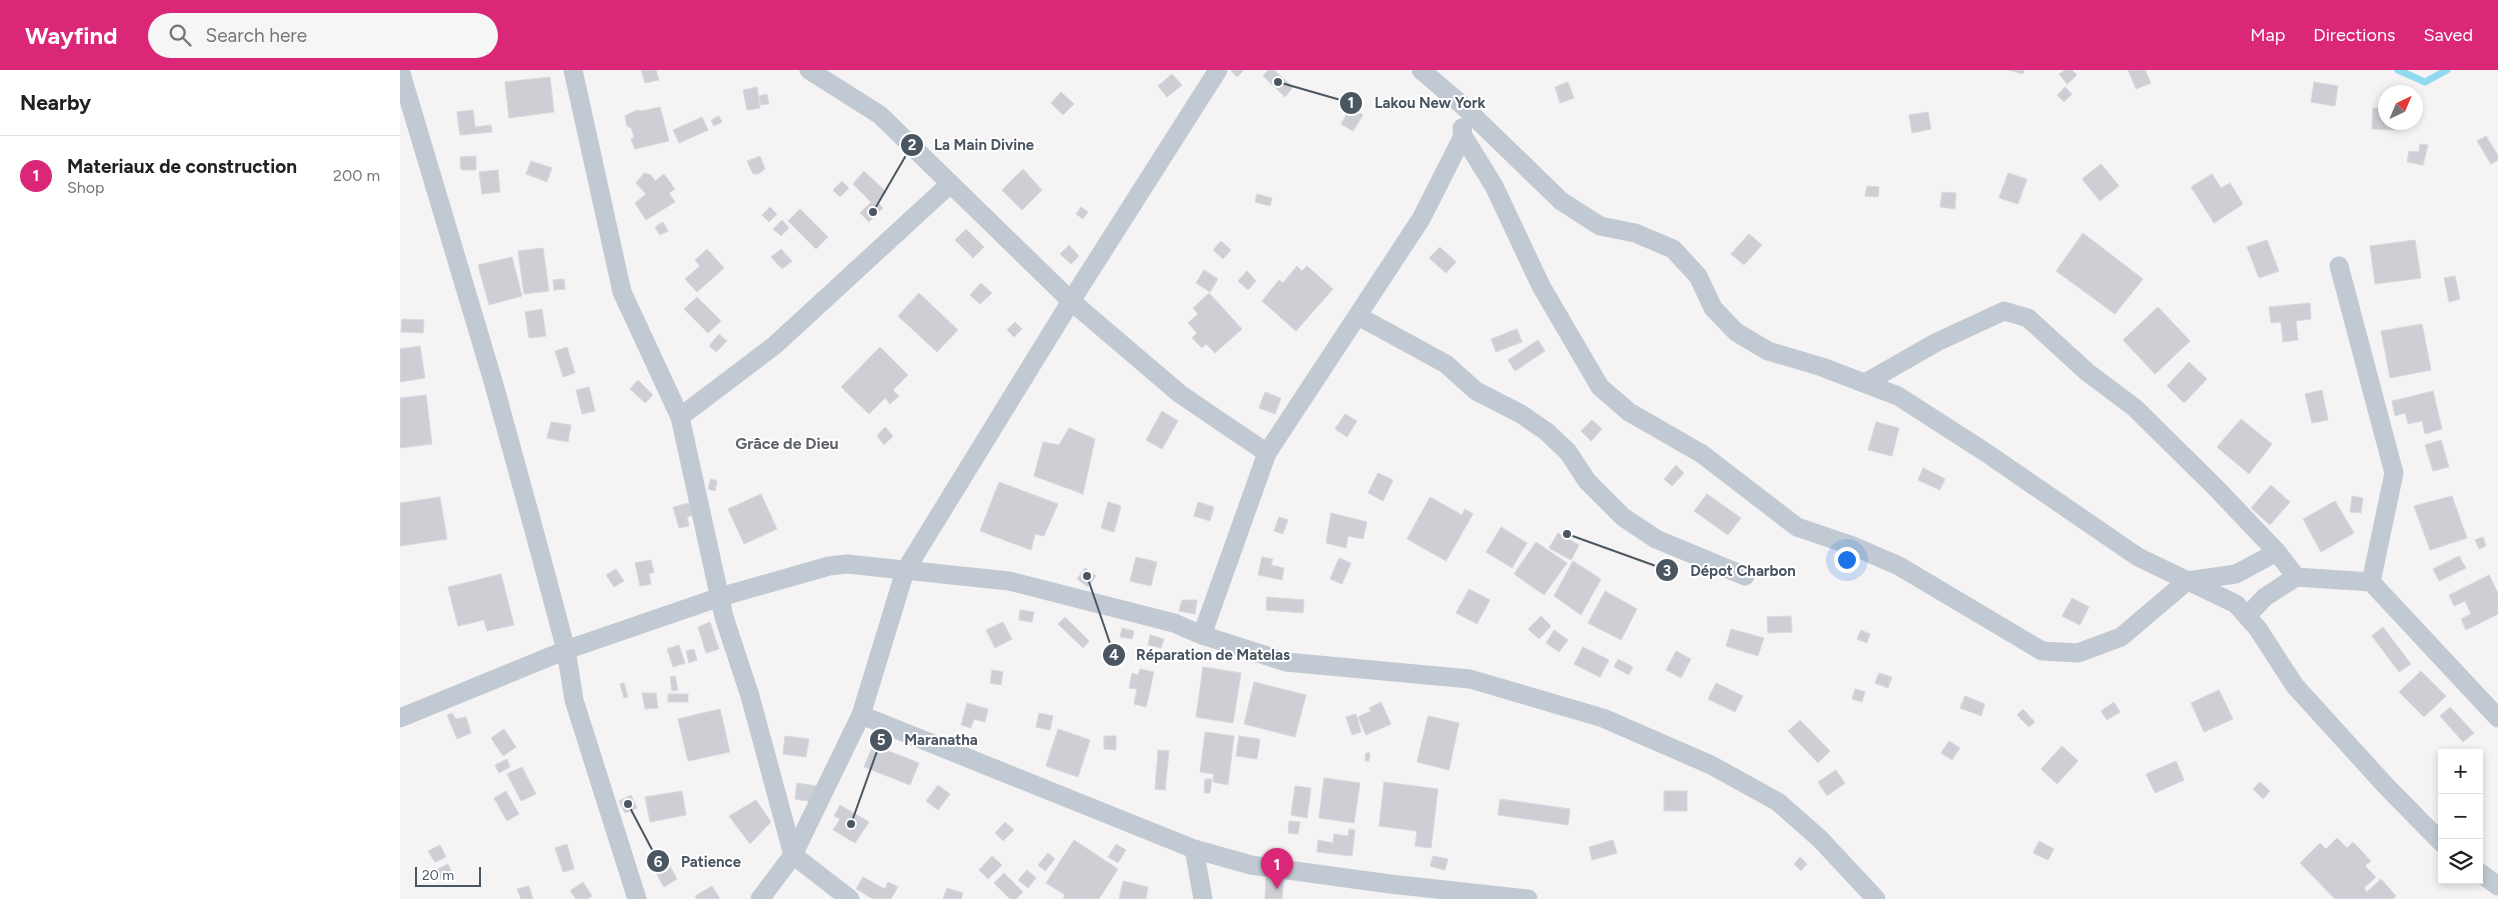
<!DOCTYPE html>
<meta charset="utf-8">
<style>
:root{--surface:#fff;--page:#f6f6f6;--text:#202124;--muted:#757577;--line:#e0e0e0;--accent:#db2777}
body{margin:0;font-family:Figtree,sans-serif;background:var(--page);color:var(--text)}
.controls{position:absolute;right:15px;bottom:15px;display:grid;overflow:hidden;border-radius:0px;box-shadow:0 2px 8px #0003}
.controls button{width:45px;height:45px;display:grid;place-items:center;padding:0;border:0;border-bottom:1px solid var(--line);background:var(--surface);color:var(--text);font:25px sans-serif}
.compass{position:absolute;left:1978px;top:15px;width:45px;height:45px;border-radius:50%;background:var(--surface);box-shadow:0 2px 8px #0003;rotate:44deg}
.scale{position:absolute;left:15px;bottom:12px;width:66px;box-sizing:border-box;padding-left:5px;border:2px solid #4a5661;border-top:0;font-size:14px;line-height:18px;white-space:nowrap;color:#4a5661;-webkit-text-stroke:4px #fff;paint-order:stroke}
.you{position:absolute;left:1446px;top:489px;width:18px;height:18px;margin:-12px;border:4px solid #fff;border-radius:50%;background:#1a73e8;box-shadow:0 0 0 8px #1a73e833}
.badge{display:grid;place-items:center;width:32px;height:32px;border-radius:50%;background:var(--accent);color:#fff;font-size:16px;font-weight:700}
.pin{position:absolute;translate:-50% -41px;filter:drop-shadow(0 1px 2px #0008)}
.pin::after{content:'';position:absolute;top:26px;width:18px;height:15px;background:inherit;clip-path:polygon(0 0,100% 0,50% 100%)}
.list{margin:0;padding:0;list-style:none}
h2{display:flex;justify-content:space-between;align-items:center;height:65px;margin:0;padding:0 20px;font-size:21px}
h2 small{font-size:16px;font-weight:400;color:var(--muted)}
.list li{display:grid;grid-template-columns:32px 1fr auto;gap:15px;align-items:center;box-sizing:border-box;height:80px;padding:0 20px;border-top:1px solid var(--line)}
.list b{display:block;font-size:19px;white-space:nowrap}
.list p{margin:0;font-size:16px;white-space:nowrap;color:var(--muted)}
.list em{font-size:16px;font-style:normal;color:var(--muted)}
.icon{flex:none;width:28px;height:28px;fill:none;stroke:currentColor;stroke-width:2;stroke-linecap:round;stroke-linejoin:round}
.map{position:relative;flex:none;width:2098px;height:829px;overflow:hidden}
header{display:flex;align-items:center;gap:30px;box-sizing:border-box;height:70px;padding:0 25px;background:var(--accent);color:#fff}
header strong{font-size:24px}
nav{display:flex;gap:28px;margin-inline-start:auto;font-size:18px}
.search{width:350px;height:45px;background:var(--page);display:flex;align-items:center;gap:12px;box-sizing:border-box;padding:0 18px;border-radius:28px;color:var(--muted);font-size:19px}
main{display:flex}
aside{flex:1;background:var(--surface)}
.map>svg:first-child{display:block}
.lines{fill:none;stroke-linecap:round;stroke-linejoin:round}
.stream{stroke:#90daee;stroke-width:7}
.building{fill:#cdcfd5;stroke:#d7d9de}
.street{stroke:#c1cad2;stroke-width:19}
.labels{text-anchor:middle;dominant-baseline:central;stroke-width:4;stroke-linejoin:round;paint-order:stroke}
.quarter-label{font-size:16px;font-weight:bold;fill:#5f6368;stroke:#fff}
.leader{fill:none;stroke:#4a5661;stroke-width:2}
.callout-dot{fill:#4a5661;stroke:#fff;stroke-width:2}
.mark-label{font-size:15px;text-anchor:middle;font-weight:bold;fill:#fff}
.callout-label{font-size:15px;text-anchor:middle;font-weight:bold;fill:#4a5661;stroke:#fff;stroke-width:4;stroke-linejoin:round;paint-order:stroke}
</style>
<header>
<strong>Wayfind</strong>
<div class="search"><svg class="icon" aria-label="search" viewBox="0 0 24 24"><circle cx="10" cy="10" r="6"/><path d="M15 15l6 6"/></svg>Search here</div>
<nav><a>Map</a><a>Directions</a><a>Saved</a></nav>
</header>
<main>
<aside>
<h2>Nearby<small></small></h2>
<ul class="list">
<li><span class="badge">1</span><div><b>Materiaux de construction</b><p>Shop</p></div><em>200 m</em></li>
</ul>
</aside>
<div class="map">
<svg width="2098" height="829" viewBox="0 0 2098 829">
<rect width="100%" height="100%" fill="#f5f3f3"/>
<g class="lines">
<!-- stream -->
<polyline class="stream" points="1998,0 2025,12 2047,0"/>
</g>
<!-- building -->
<g class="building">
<polygon points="241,0 256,0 259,10 245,13"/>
<polygon points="833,0 844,0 837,7 831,1"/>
<polygon points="868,0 874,0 893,17 885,27 863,6"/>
<polygon points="1608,0 1624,0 1623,4"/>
<polygon points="1665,0 1672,0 1677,5 1667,14 1659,4"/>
<polygon points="1728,0 1745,0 1751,13 1736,19"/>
<polygon points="772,4 782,15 767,27 758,16"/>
<polygon points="150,7 154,42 109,48 105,12"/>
<polygon points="1168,12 1174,28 1160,33 1155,17"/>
<polygon points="1914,12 1938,16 1935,36 1911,32"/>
<polygon points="357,17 360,38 347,40 343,20"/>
<polygon points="1665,17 1672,24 1664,32 1657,25"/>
<polygon points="661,22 674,34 663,45 651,33"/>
<polygon points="367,24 369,34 361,35 359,26"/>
<polygon points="260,37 269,71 235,79 231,69 234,67 231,58 227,56 225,46 237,40 242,41"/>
<polygon points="950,38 963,45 953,61 941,54"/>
<polygon points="1973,38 1986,38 1986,52 2001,52 2001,60 1972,59"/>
<polygon points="73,40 75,57 91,55 92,62 60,65 57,42"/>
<polygon points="1528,42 1531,59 1512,63 1509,45"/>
<polygon points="319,46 322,52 314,56 311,50"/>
<polygon points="302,47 308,60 279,73 273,60"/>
<polygon points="2086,66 2098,85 2098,90 2091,94 2077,71"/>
<polygon points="2020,74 2028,75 2023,95 2007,92 2009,81 2019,82"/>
<polygon points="76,86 76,100 61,100 60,87"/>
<polygon points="360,86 365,99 358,104 353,104 347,91"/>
<polygon points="131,91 152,98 147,112 126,104"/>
<polygon points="1701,94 1719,116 1700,131 1682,109"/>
<polygon points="623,99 642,120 622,140 602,120"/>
<polygon points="98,100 100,122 82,124 79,102"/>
<polygon points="464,101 486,122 477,132 483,138 469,152 460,143 471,132 453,114"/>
<polygon points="244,103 251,105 255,111 264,104 275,119 269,123 275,132 246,150 235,133 246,124 236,113"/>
<polygon points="1608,103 1627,109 1618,134 1599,128"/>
<polygon points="1812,104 1821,118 1830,113 1843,134 1814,153 1791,117"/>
<polygon points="442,111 449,118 440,127 433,120"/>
<polygon points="1467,116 1479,117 1478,127 1465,126"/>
<polygon points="1542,122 1556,123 1555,139 1540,137"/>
<polygon points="857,124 872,128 870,136 855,132"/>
<polygon points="370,137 377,144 369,152 362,145"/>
<polygon points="681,137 688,142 683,149 676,144"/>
<polygon points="400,139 428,167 416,179 388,151"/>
<polygon points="382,150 389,158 381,166 373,159"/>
<polygon points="263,152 268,161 260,165 255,157"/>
<polygon points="566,159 584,177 573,188 555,170"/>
<polygon points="1683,163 1743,209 1715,244 1656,201"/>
<polygon points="1349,164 1362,175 1344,195 1331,184"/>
<polygon points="1867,170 1879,201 1859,208 1847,177"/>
<polygon points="2015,170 2021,208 1975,214 1970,176"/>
<polygon points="821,171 831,180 823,189 813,180"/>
<polygon points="669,175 679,186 671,194 660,184"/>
<polygon points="1040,177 1056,192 1046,203 1029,188"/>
<polygon points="143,178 149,221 124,224 118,181"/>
<polygon points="307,179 324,198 297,222 285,209 300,196 295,190"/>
<polygon points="381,179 392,191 382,199 371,187"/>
<polygon points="112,187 122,226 89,235 78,195"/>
<polygon points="897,196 902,201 907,196 933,219 896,261 862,231 879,210 883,213"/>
<polygon points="804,200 818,209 810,222 796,213"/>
<polygon points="847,201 856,211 848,220 838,211"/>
<polygon points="2055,206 2060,229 2049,232 2044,208"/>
<polygon points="164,209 165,219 154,220 153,210"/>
<polygon points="581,213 592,223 580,234 570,225"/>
<polygon points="519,223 558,260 537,282 498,246"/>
<polygon points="809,223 842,259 815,283 806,274 802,278 792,268 797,263 788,253 798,244 793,238"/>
<polygon points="297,227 321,251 308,263 284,239"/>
<polygon points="1910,233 1911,249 1896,251 1898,270 1883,272 1881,252 1871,253 1869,237"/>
<polygon points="1758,237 1790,271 1755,304 1723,270"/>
<polygon points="142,239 146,266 129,268 125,242"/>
<polygon points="2,249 24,250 23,263 1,262"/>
<polygon points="615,252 622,259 614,267 607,260"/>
<polygon points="2022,254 2031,300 1990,308 1981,261"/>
<polygon points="1117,259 1122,272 1096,282 1091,269"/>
<polygon points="319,264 327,271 316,282 309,276"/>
<polygon points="1138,270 1145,281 1115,301 1108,290"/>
<polygon points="20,276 25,308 0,312 0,279"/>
<polygon points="167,277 175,303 163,307 155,281"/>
<polygon points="480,277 508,305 493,320 499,326 490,334 485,328 469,344 441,317"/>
<polygon points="1789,292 1807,309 1784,333 1767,316"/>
<polygon points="238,310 253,325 245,333 230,319"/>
<polygon points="189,317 195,341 182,344 176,320"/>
<polygon points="1922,320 1928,350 1912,353 1905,324"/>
<polygon points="2033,321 2042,359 2025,364 2022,351 2008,354 2005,343 1995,346 1992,331"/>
<polygon points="865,322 881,328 875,344 859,338"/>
<polygon points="26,325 32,374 0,378 0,328"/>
<polygon points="762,341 778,351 762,379 746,370"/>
<polygon points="945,344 957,351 947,367 935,359"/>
<polygon points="1841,349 1872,374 1849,404 1817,377"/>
<polygon points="1192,350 1202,359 1191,371 1181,361"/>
<polygon points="151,352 171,355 168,372 147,368"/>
<polygon points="1476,352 1499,358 1492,386 1468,380"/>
<polygon points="485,357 493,366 484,375 477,366"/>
<polygon points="669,358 695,369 683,424 634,406 643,372 659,375"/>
<polygon points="2041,370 2049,397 2033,401 2025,375"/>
<polygon points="1276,395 1284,403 1272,416 1264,409"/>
<polygon points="1523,398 1545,409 1540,420 1518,410"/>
<polygon points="978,403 993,410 983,431 968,423"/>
<polygon points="311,409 317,411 315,421 308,419"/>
<polygon points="599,412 658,434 644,466 635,464 631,480 580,461"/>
<polygon points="1871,415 1890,432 1870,455 1851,438"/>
<polygon points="361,424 377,459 344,474 328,439"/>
<polygon points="1307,424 1341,448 1328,465 1294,441"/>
<polygon points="1952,426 1963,428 1961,443 1950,442"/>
<polygon points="2052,426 2067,468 2030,480 2014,436"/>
<polygon points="40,427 47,469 0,476 0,433"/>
<polygon points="1030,427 1062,445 1065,439 1073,444 1046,491 1007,469"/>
<polygon points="1935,431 1954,463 1921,482 1903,449"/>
<polygon points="708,432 721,436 714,462 701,458"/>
<polygon points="798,432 814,437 810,451 794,446"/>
<polygon points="289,433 293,445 287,447 289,456 279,458 273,437"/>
<polygon points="931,443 967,452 963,469 948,466 946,478 926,473"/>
<polygon points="879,447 888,450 883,464 874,461"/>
<polygon points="1101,457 1127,473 1112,498 1086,482"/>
<polygon points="1158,463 1179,475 1171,490 1149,478"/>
<polygon points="2083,467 2086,476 2079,479 2075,470"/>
<polygon points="1136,472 1167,493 1144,525 1114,504"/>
<polygon points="2059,486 2066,498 2039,511 2033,499"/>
<polygon points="736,487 757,492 751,516 730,511"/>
<polygon points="862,487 873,489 871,495 884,498 882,510 858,505"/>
<polygon points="939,488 951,493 942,514 930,509"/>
<polygon points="251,490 254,502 249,504 251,514 240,516 235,493"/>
<polygon points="1173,491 1201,509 1181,545 1154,526"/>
<polygon points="685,498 696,506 688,517 677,509"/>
<polygon points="216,499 224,511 214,517 206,505"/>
<polygon points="101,504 114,555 87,561 84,550 58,556 48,517"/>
<polygon points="2089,505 2098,523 2098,544 2066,560 2061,549 2071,544 2065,531 2054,536 2049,525"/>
<polygon points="1069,519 1090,530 1077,554 1056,543"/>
<polygon points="1205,521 1237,539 1221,570 1188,553"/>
<polygon points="867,527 904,530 903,543 866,540"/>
<polygon points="1672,528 1689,537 1680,555 1662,546"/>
<polygon points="782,530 797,530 795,544 779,541"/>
<polygon points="620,540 634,542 632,552 619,550"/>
<polygon points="1141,546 1151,556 1139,569 1128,559"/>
<polygon points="1391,546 1392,562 1368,563 1367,547"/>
<polygon points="665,547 689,571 683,578 658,554"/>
<polygon points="310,552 319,579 306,583 298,557"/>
<polygon points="603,552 612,569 595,578 586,560"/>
<polygon points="1983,557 2011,594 1999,602 1972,566"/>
<polygon points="722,558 734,561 732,569 720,567"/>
<polygon points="1331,559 1364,568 1358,586 1326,576"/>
<polygon points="1154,560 1168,570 1159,582 1146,573"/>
<polygon points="1461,560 1470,564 1467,573 1457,569"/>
<polygon points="750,565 764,569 761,578 748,575"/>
<polygon points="279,575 285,593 273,597 267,579"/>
<polygon points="1183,577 1209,590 1200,607 1174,594"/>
<polygon points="294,579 297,590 289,593 286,581"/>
<polygon points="1276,581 1291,589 1281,608 1266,600"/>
<polygon points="1218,589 1233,597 1229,605 1214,597"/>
<polygon points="803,597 841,603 833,653 796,647"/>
<polygon points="740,599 754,602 746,637 734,634 737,619 729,618 732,603 738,605"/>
<polygon points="592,600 603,602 601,615 590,613"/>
<polygon points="2021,601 2046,626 2024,647 1999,622"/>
<polygon points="1479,603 1492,607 1488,618 1475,613"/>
<polygon points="275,606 278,620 272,621 270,607"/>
<polygon points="854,612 906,625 895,667 844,654"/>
<polygon points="224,613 228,627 224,628 220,614"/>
<polygon points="1316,613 1343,626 1335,642 1308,629"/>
<polygon points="1455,619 1465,622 1462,632 1452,629"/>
<polygon points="1819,620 1833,649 1804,662 1791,633"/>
<polygon points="242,623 256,623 258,638 245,639"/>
<rect x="268" y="624" width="20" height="8"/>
<polygon points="1565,626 1585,634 1581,646 1560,638"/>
<polygon points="981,632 991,654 966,665 958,647 971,641 969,638"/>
<polygon points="1714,632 1720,642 1707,650 1701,641"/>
<polygon points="567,633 588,639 585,652 574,649 571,658 561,655"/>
<polygon points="2050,637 2074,663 2063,672 2040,646"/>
<polygon points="320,639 330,682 288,691 278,649"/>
<polygon points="1623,639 1635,652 1629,657 1617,645"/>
<polygon points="52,643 56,649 66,647 71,663 57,669 47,645"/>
<polygon points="639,643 653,646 650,660 636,657"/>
<polygon points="956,644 961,662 952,665 946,647"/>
<polygon points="1028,646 1059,653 1049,700 1017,692"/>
<polygon points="1400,650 1430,681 1418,693 1388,661"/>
<polygon points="104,659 116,677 103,686 91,668"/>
<polygon points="658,659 690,670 678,707 646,696"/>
<polygon points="805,662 834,666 828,715 813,712 814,704 800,702"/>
<polygon points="385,666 409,669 406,687 383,684"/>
<polygon points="704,666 716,666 716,680 704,679"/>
<polygon points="839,666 860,669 857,689 836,686"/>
<polygon points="1549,671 1560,678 1552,690 1541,683"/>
<polygon points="473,675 519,693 510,715 464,697"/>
<polygon points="1662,676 1678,691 1657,714 1641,699"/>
<polygon points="758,680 769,681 765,720 755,719"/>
<polygon points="966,683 970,683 969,691 965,691"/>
<polygon points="107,689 110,697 99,703 95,695"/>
<polygon points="1776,691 1784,710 1755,723 1746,704"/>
<polygon points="122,697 136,724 121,731 107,704"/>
<polygon points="1436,700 1445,713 1427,726 1418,712"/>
<polygon points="924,708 960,713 954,753 919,748"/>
<polygon points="805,709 812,709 810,723 804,723"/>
<polygon points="984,712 1038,719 1031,778 1015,776 1017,761 979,756"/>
<polygon points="1860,712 1870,721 1863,729 1853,719"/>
<polygon points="397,713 417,716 415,732 395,729"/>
<polygon points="538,715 550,724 538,740 526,731"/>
<polygon points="895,716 911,718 907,748 891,745"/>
<polygon points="106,721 119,744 107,751 94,728"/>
<polygon points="282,721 286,745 250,752 245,727"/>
<rect x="1264" y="721" width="23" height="20"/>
<polygon points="231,725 237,738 225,743 219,731"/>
<polygon points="1100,729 1170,739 1168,755 1098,745"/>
<polygon points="356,730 371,752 350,774 329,746"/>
<polygon points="440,735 469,752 455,773 433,760 440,749 434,746"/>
<polygon points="889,751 900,752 898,764 888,763"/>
<polygon points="605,752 614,760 603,771 595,763"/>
<polygon points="949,759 955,760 952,786 917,782 918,770 933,773 934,764 948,766"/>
<polygon points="1937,768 1947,778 1953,772 1971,791 1965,796 1976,807 1964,818 1967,822 1981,809 1996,826 1993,829 1935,829 1900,793 1920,773 1926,779"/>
<polygon points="674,770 718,799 699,829 663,829 665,825 646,813"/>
<polygon points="1213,770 1217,783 1192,790 1189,777"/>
<polygon points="1639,771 1654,779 1648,790 1633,783"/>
<polygon points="167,774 174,799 163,802 155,778"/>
<polygon points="716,774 726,780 718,793 708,787"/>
<polygon points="40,775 46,787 35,792 28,781"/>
<polygon points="648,783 655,789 645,801 638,795"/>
<polygon points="592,786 602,795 588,809 579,800"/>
<polygon points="1033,786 1048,789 1045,800 1030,796"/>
<polygon points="265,787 277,809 264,817 251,794"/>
<polygon points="1400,787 1407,794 1401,801 1394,794"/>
<polygon points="48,794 53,804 42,811 36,800"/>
<polygon points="627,800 636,808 628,818 618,810"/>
<polygon points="604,803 623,822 616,829 610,829 594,813"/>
<polygon points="463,807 485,819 488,812 498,817 491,829 473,829 456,819"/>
<polygon points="866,808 884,809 882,829 865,829"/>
<polygon points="723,811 748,817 746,829 719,829"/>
<polygon points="183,812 192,826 188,829 176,829 170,821"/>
<polygon points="129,816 133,829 121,829 117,819"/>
<polygon points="312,816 320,829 297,829 295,826"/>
<polygon points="547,818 563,823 561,829 543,829"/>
</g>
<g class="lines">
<!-- street -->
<g class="street">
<polyline points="0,0 93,311 135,464 166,580 174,630 237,829"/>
<polyline points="173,0 222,222 280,347 324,547 350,626 393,785 450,829"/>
<polyline points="409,0 480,45 671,231 780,324 867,383"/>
<polyline points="1021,0 1061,34 1161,131 1200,156 1235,163 1273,179 1298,206 1313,238 1336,262 1368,281 1422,297 1498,326 1585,382 1738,487 1836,534 1858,559 1895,616 1986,716 2042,773"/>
<polyline points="1063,66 1094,116 1141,216 1200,317 1229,342 1302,384 1397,457 1453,476 1499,496 1642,581 1678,583 1721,567 1787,511 1836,504 1877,482 1896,507 1971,512 1994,403 1939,196"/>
<polyline points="958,246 1046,294 1076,321 1121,344 1147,362 1168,382 1187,411 1223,447 1256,469 1345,506"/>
<polyline points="1465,313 1537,272 1604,241 1628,248 1687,302 1735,338 1816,418 1877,482"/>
<polyline points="280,347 375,275 550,114"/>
<polyline points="1971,512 2098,648"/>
<polyline points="1847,546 1865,527 1896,507"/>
<polyline points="802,565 867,383 1021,149 1063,66 1062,58"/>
<polyline points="461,645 794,779 851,795 990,814 1128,829"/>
<polyline points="0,648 166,580 320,527 429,496 447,494 609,511 774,553 802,565 886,592 1070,609 1203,648 1311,695 1378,732 1420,769 1476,829"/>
<polyline points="794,779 803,829"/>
<polyline points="2079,802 2098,816"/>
<polyline points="360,829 393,785 461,645 505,501 671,231 818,0"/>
</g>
</g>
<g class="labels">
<!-- quarter labels -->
<g class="quarter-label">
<text x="387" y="373">Grâce de Dieu</text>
</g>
</g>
<!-- callouts -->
<path class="leader" d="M878 12L951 33M473 142L512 75M1167 464L1267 500M687 506L714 585M451 754L481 670M228 734L258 791"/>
<g class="callout-dot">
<circle cx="878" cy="12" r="5"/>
<circle cx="473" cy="142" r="5"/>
<circle cx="1167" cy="464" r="5"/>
<circle cx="687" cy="506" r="5"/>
<circle cx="451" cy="754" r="5"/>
<circle cx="228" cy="734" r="5"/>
<circle cx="951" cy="33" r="12"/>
<circle cx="512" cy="75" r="12"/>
<circle cx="1267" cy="500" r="12"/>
<circle cx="714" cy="585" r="12"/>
<circle cx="481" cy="670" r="12"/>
<circle cx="258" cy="791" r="12"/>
</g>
<g class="mark-label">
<text x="951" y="38">1</text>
<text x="512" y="80">2</text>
<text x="1267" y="506">3</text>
<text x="714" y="590">4</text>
<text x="481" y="675">5</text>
<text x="258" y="797">6</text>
</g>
<g class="callout-label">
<text x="1030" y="38">Lakou New York</text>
<text x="584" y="80">La Main Divine</text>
<text x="1343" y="506">Dépot Charbon</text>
<text x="813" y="590">Réparation de Matelas</text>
<text x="541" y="675">Maranatha</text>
<text x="311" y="797">Patience</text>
</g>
</svg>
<div class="controls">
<button>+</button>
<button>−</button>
<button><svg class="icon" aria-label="layers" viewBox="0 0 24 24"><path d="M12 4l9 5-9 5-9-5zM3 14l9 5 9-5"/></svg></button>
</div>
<svg class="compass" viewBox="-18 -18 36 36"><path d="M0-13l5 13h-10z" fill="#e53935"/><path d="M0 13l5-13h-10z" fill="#757577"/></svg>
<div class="scale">20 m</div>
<div class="you"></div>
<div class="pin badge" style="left:877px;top:819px">1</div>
</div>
</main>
